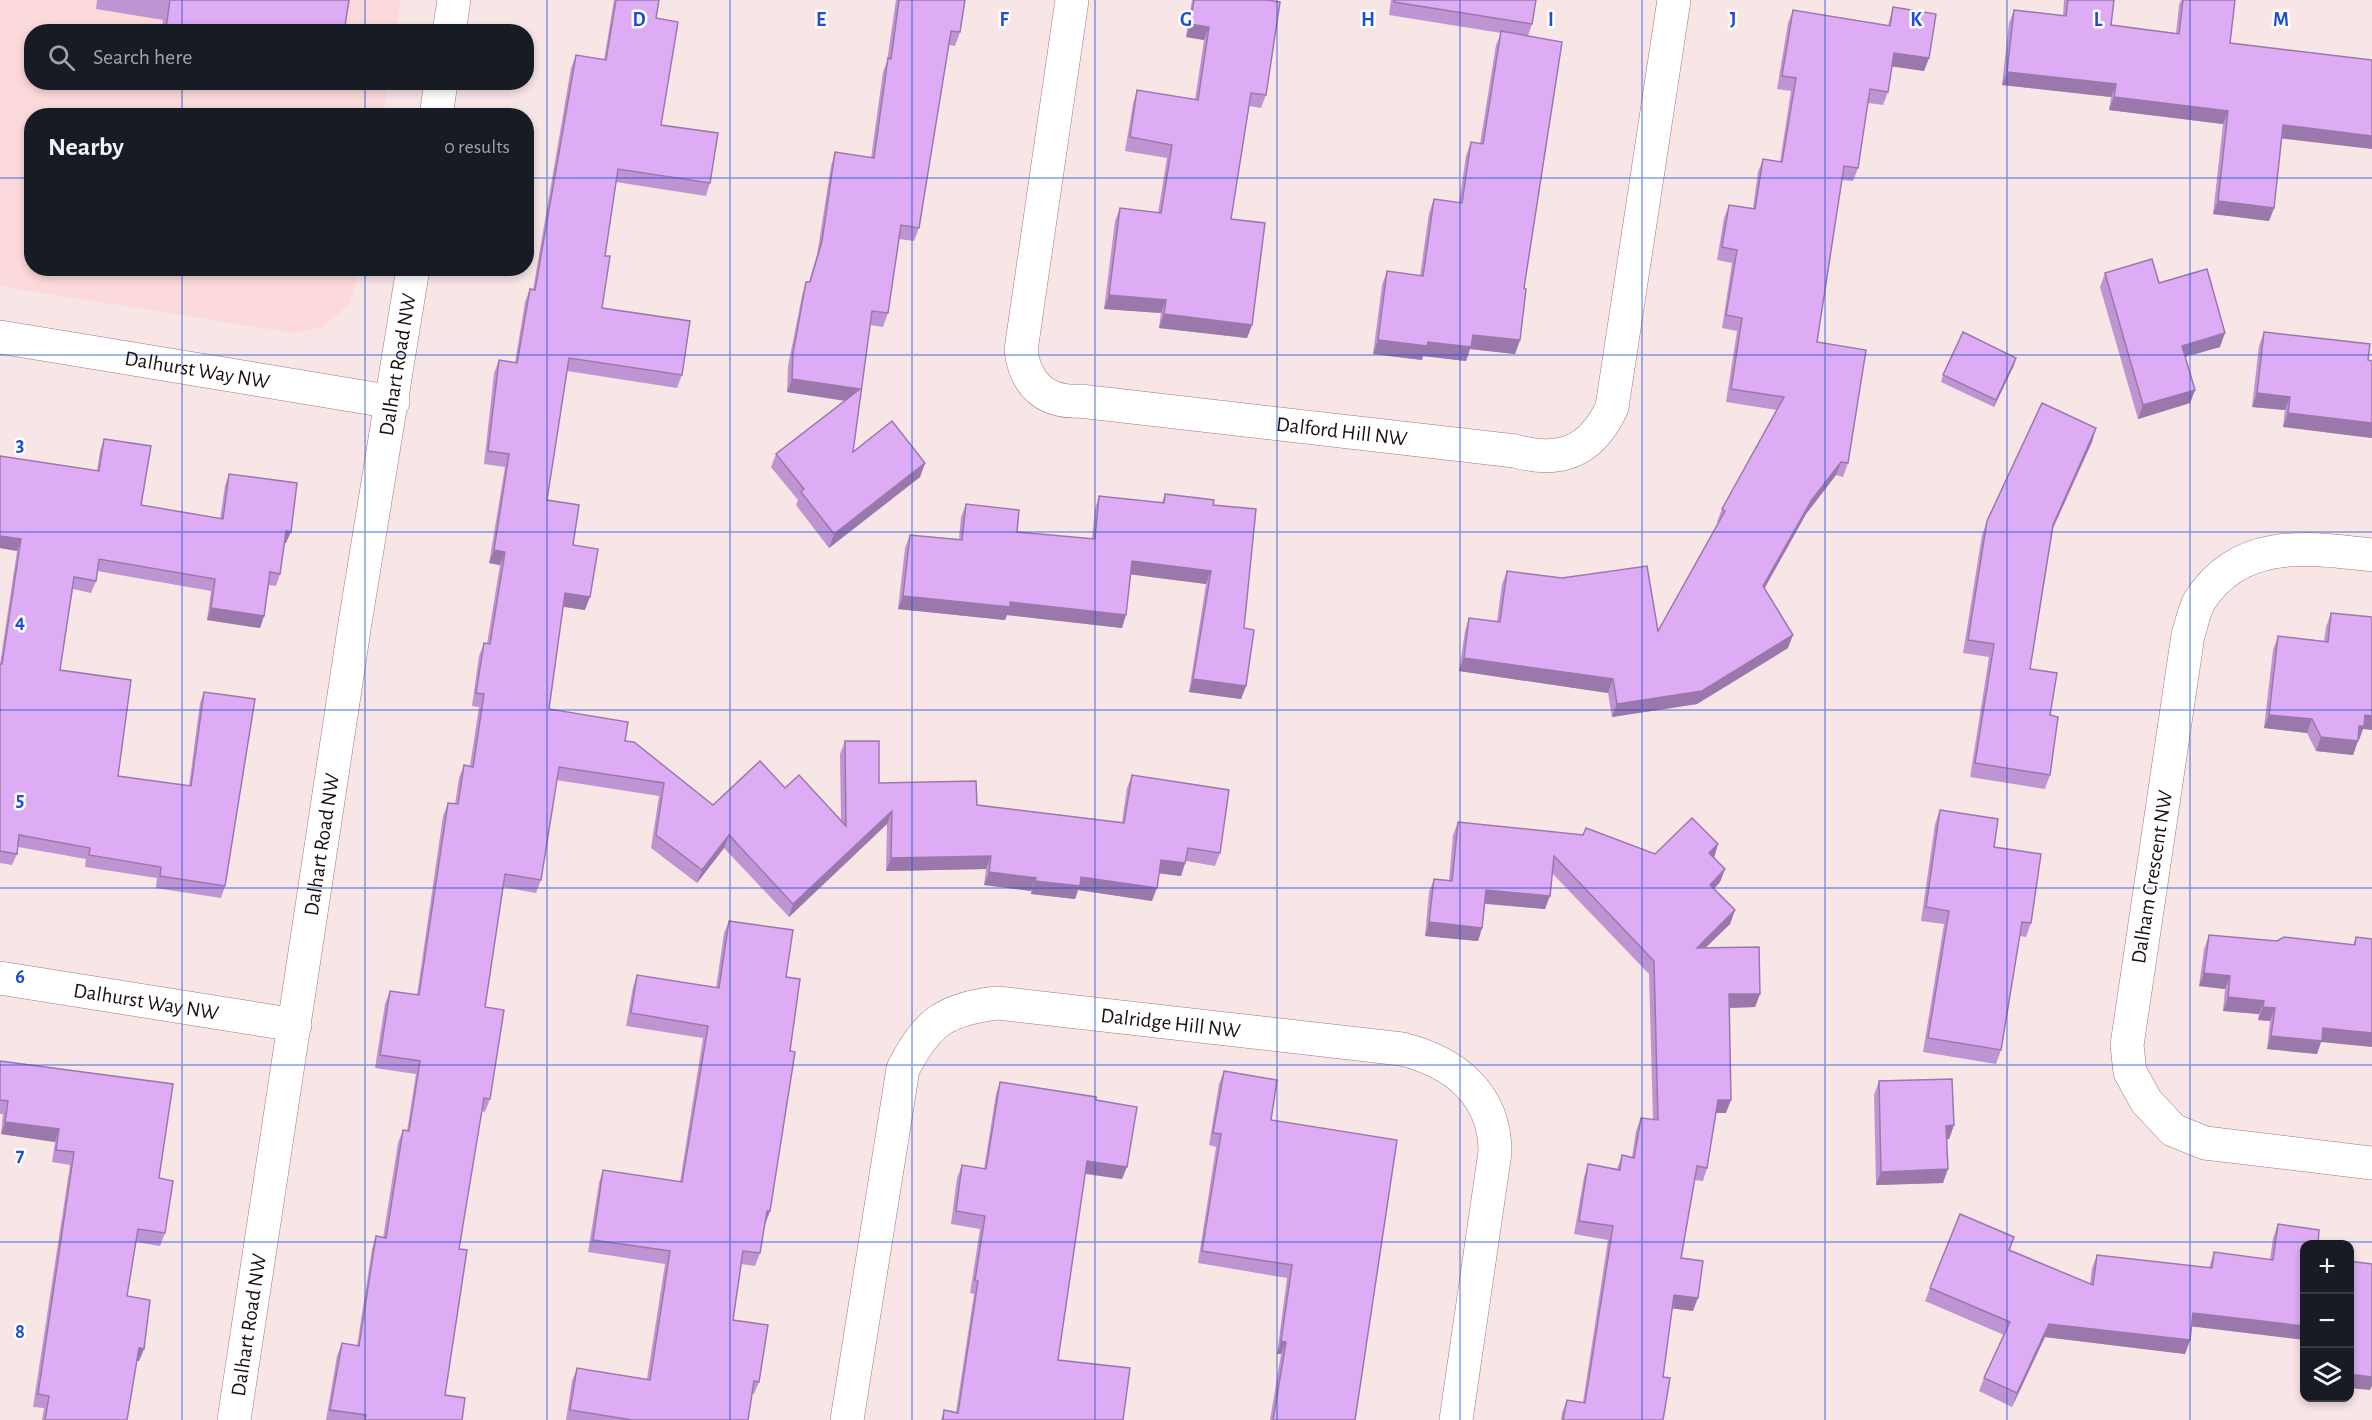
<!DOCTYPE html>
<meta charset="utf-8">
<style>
:root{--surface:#171b24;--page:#20242c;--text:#f1f3f6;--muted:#9ea1a6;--line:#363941}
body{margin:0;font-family:"Alegreya Sans",sans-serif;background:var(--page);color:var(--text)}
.controls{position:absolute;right:18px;bottom:18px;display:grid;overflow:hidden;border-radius:12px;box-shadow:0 3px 9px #0003}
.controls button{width:54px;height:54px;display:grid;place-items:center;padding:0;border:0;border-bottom:2px solid var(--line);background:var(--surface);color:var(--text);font:30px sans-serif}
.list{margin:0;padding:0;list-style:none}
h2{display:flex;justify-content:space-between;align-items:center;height:78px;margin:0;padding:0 24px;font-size:26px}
h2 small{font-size:20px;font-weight:400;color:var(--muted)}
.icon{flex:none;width:33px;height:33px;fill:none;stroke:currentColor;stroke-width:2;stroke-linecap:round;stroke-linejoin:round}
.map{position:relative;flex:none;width:2372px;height:1420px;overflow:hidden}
.search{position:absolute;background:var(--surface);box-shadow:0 3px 9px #0003;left:24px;top:24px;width:510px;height:66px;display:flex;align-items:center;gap:15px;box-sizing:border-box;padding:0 21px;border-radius:24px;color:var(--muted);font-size:22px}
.panel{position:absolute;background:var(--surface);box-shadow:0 3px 9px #0003;left:24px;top:108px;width:510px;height:168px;border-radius:24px}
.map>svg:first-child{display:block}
.built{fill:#fcdadb}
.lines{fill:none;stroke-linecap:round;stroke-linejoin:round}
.minor-casing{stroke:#a1787a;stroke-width:34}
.minor{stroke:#fff;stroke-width:33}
.wall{fill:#bf94d2}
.shaded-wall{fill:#9b78ab}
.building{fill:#deacf4;stroke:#9b78ab;stroke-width:1.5}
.grid{fill:none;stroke:#1d4ed8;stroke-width:1.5;stroke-opacity:0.55}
.labels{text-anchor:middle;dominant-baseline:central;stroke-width:5;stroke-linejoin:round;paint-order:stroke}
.street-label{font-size:21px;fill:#1b0c0d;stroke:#fff}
.grid-label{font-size:20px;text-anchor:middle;font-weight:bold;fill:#1d4ed8;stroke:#fff;stroke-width:5;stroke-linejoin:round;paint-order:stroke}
</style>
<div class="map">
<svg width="2372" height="1420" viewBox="0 0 2372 1420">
<rect width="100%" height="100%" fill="#f8e5e6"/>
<!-- built -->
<polygon class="built" points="0,0 401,0 396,31 32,32 32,82 388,83 383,115 32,116 32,268 360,269 350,303 323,327 294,333 0,286"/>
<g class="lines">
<defs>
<g id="minor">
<path id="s1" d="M 1072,0 L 1021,350 C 1025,384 1045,403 1080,401 L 1515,451 C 1561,464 1592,451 1612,407 L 1674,0"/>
<polyline points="449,32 454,0"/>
<polyline points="436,116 441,82"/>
<path id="s2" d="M 0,337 L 393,402"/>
<path d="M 2372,555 C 2308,548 2241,537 2200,600 C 2194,609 2192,624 2188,635 L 2127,1045 L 2130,1072 L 2146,1101 L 2173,1130 L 2205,1143 L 2372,1163"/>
<path id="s3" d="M 0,978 L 295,1025"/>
<path id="s4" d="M 234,1420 L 355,623 L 413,268"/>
<path id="s5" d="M 847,1420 L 903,1069 C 927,1022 945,1009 998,1003 L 1402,1049 C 1454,1062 1495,1094 1495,1152 L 1456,1420"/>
</g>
</defs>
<!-- minor casing -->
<use href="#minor" class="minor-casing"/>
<!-- minor -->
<use href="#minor" class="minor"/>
</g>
<!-- wall -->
<g class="wall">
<polygon points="97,0 349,0 344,32 161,32 163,20 96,9"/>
<polygon points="614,0 659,0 656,18 661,125 710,183 706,196 616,182 605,256 602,308 682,375 677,388 567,371 547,500 573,545 585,610 563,607 549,709 625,741 713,805 785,788 841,820 840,754 845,741 879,783 977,805 1122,822 1127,788 1132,775 1220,853 1215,866 1186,861 1181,876 1159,873 1152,901 1078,890 1075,899 1031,894 1031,891 984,885 986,869 886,871 887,824 789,917 724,848 697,883 651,848 659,796 556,780 541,880 536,893 503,887 485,1007 490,1099 485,1112 482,1111 459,1249 445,1395 462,1420 326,1420 337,1356 342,1343 357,1346 372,1249 376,1236 383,1238 398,1143 403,1130 407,1131 416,1074 375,1068 385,1004 390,991 417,995 443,816 448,803 455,804 459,778 464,765 470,766 479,707 472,706 479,656 484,643 487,644 500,565 489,563 505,467 484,464 494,373 499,360 515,363 525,302 530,289 533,290 571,68 576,55 604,60"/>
<polygon points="896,0 965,0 960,32 955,46 949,45 919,228 914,241 899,239 888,313 883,327 870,325 853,452 925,463 920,477 829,548 796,505 798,500 771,467 776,454 845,401 787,392 788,366 802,296 806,282 809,282 817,255 831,166 835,152 871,158 883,72 887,61"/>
<polygon points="1192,0 1267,0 1266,95 1261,108 1249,106 1231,219 1252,325 1247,338 1159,328 1161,313 1104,309 1115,221 1120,208 1158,213 1167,158 1125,151 1133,104 1137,90 1195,100 1204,40 1186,37"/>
<polygon points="1391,0 1536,0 1532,24 1528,36 1524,288 1520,340 1515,354 1470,349 1466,361 1423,356 1422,360 1373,354 1382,285 1387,271 1420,276 1429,213 1434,199 1459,203 1466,156 1471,142 1480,144 1496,45 1501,33 1389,15"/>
<polygon points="2064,0 2114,0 2111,25 2176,33 2179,5 2181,0 2235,0 2230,43 2282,138 2274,208 2269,221 2213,214 2223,124 2109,110 2111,97 2002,85 2009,23 2014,10 2063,16"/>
<polygon points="1893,7 1929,58 1924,71 1892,66 1888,92 1883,105 1868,103 1858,168 1853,181 1842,180 1817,342 1848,463 1843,477 1836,475 1806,514 1764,589 1788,648 1697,704 1612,717 1608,693 1459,671 1465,631 1469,618 1497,621 1502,584 1507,571 1658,631 1718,523 1717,522 1722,509 1777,410 1726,402 1737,331 1722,328 1732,263 1717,260 1724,218 1729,205 1753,208 1758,172 1763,159 1780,162 1791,91 1777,89 1788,23 1793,10 1888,25"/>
<polygon points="2105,273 2159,283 2220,347 2185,357 2195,390 2190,403 2138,419 2100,287"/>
<polygon points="2264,332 2372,361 2372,438 2283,427 2285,410 2252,407 2259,346"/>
<polygon points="2014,365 1994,407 1941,382 1943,375"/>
<polygon points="104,439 141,505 220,519 225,486 229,474 286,543 285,543 280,574 276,586 269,585 264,616 260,628 207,620 211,591 97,571 96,581 91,593 73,589 60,670 118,776 189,786 200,703 204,692 225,886 221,898 156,888 157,878 85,867 86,859 18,847 17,854 12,865 0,863 0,664 17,551 0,548 97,471 100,451"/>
<polygon points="2092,442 2053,529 2030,669 2050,715 2050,775 2045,789 1970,777 1989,657 1963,653 1982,535 1987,521"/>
<polygon points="1165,494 1213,505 1244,628 1246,686 1241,699 1189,692 1206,584 1130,574 1122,628 1007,615 1005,620 898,609 905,548 910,535 959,539 961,517 966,504 1017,532 1092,539 1095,509 1099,496 1162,502"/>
<polygon points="2331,613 2363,729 2359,740 2358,740 2353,755 2316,751 2307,733 2264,728 2273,650 2278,636 2324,641 2326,627"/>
<polygon points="1940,810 1994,847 2031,923 2026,937 2020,936 2001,1050 1996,1064 1923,1052 1944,924 1921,921 1935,824"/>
<polygon points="1458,822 1655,854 1718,844 1714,857 1725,869 1720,882 1714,889 1735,910 1730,924 1706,947 1760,994 1755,1007 1730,1008 1726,1113 1716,1113 1707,1168 1703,1181 1695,1180 1681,1258 1693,1311 1672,1308 1663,1377 1663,1420 1561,1420 1562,1413 1567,1400 1583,1402 1608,1240 1574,1234 1584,1177 1588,1164 1617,1169 1622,1155 1632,1157 1636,1131 1641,1118 1653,1120 1649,974 1552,873 1545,909 1485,904 1482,928 1478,941 1425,936 1429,892 1434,879 1449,880 1453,835"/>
<polygon points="729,921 786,977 770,1211 765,1224 760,1253 755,1266 741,1264 733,1320 759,1382 754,1394 752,1394 748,1420 566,1420 572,1381 577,1368 647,1379 665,1264 588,1252 599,1183 603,1170 680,1182 703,1038 626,1026 633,987 637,975 716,988 724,933"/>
<polygon points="2209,935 2277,941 2353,945 2356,937 2372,939 2321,1042 2317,1054 2267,1049 2270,1021 2258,1020 2259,1014 2223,1011 2225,989 2199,986 2204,949"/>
<polygon points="0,1061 159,1178 165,1233 160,1246 136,1242 127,1296 144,1349 139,1361 137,1361 127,1420 42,1420 44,1408 33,1407 70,1165 52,1162 55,1142 1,1134 3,1114 0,1114"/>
<polygon points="1224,1071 1271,1120 1355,1420 1270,1420 1281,1354 1277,1354 1287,1278 1198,1263 1216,1147 1209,1145 1219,1084"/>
<polygon points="1879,1081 1954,1125 1949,1139 1947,1139 1943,1183 1876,1185 1874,1095"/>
<polygon points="1000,1082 1096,1100 1122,1179 1085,1174 1058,1360 1123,1420 941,1420 944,1410 956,1412 974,1294 970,1293 980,1229 951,1224 957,1178 962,1165 984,1169 996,1094"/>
<polygon points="2278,1224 2319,1230 2191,1327 2190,1340 2185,1354 2045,1337 2012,1407 1979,1391 1984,1378 2004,1335 1925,1301 1930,1288 2014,1237 2010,1250 2090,1284 2092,1268 2097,1255 2209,1268 2214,1252 2270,1260 2273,1238"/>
</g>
<!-- shaded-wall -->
<g class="shaded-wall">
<polygon points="1190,24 1209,27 1204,40 1186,37"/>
<polygon points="1894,53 1929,58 1924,71 1889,66"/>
<polygon points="2007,72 2116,84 2111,97 2002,85"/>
<polygon points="2114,97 2228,111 2223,124 2109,110"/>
<polygon points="2283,125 2372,136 2372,149 2278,138"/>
<polygon points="2218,201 2274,208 2269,221 2213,214"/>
<polygon points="1109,295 1166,300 1161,313 1104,309"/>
<polygon points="1164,314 1252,325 1247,338 1159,328"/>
<polygon points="2225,333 2220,347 2177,359 2182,346"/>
<polygon points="1473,335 1520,340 1515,354 1470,349 1466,361 1423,356 1422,360 1373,354 1378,340 1428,342"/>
<polygon points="2016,358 2014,365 1994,407 1996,400"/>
<polygon points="792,379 860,389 855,402 787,392"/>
<polygon points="2195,390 2190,403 2138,419 2143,405"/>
<polygon points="2257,393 2290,397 2285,410 2252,407"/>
<polygon points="2288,413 2372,423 2372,438 2283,427"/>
<polygon points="2096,428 2092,442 2048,538 2053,525"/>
<polygon points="1841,462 1836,475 1806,514 1758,600 1763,586 1811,501"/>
<polygon points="925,463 920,477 829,548 834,534"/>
<polygon points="286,531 291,532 286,543 282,543"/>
<polygon points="0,536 21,539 17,551 0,548"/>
<polygon points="494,550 505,552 500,565 489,563"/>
<polygon points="1132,561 1211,571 1206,584 1127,574"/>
<polygon points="565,593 590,597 585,610 560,606"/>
<polygon points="903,596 1010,602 1126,615 1122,628 1007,615 1005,620 898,609"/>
<polygon points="211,608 264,616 260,628 207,620"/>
<polygon points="1793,635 1788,648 1697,704 1612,717 1617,704"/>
<polygon points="1464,658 1613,679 1608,693 1459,671"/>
<polygon points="1193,679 1246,686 1241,699 1189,692"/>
<polygon points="2269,715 2312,719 2307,733 2264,728"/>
<polygon points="2365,715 2372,716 2372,730 2363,729 2359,740 2354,739 2359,726"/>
<polygon points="2321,737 2358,741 2353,755 2316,751"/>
<polygon points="892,811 887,824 789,917 793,904"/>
<polygon points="729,835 724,848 697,883 702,870"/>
<polygon points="1718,844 1714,858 1709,853"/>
<polygon points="991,856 986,869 886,871 891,858"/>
<polygon points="1161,860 1185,863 1181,876 1156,873"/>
<polygon points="1725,869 1720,882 1705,898 1710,885"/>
<polygon points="989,872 1036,878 1031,891 984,885"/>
<polygon points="1081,877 1157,888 1152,901 1078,890 1075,899 1031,894 1035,881"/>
<polygon points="1486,890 1550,896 1545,909 1481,903"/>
<polygon points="1735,910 1730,924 1692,961 1697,948"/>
<polygon points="1429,922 1482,928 1478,941 1425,936"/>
<polygon points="2204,973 2230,976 2225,989 2199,986"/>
<polygon points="1729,994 1760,994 1755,1007 1725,1008"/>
<polygon points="2228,997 2264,1001 2259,1014 2223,1011"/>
<polygon points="2263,1007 2275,1008 2270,1021 2258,1020"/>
<polygon points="2323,1028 2372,1033 2372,1047 2321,1042 2317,1054 2267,1049 2271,1036"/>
<polygon points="1718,1100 1731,1100 1726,1113 1713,1113"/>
<polygon points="5,1122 59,1129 55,1142 1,1134"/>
<polygon points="1954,1125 1949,1139 1941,1140 1946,1126"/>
<polygon points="1087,1161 1127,1167 1122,1179 1082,1173"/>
<polygon points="1948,1169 1943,1183 1876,1185 1881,1172"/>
<polygon points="767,1211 770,1211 765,1224 762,1224"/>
<polygon points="1674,1295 1698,1298 1693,1311 1669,1308"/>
<polygon points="2193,1313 2304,1326 2304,1340 2188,1326"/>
<polygon points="2049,1324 2190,1340 2185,1354 2045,1337 2012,1407 2017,1393"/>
<polygon points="1281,1341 1286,1342 1281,1354 1277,1354"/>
<polygon points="139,1348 144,1349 139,1361 135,1361"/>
<polygon points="2349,1374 2372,1377 2372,1386 2370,1390 2349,1388"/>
</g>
<!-- building -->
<g class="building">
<polygon points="170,0 349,0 344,32 186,32 166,28"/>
<polygon points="616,0 659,0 656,18 678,22 661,125 718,133 710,183 618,169 605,256 610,256 602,308 690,321 682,375 569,358 547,500 579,505 573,545 598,549 590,597 565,593 549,709 628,722 625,741 634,742 713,805 760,761 785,788 799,775 846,826 845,741 879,741 879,783 976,781 977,805 1124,823 1132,775 1229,790 1220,853 1188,848 1185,863 1161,860 1157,888 1081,877 1080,886 1035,881 1036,878 989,872 991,856 891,858 892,811 793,904 729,835 702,870 656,835 664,783 559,767 541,880 505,874 485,1007 504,1010 490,1099 484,1098 459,1249 467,1250 445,1395 465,1398 462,1420 365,1420 366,1415 330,1410 342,1343 359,1346 376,1236 386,1238 403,1130 409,1131 420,1061 380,1055 390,991 419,995 448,803 458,804 464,765 473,767 484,694 476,693 484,643 490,644 505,552 494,550 509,454 488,451 499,360 517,363 530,289 535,290 576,55 606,60"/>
<polygon points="899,0 965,0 960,32 951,31 919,228 901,225 888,313 872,311 853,452 892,421 925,463 834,534 801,492 804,489 776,454 860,389 792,379 793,353 806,282 810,282 822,241 835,152 874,158 888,58 891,59"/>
<polygon points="1194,0 1267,0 1280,2 1266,95 1251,93 1231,219 1265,223 1252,325 1164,314 1166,300 1109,295 1120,208 1161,213 1172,145 1130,137 1137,90 1198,100 1209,27 1190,24"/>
<polygon points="1394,0 1536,0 1532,24 1394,2"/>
<polygon points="2068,0 2114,0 2111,25 2179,34 2183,0 2235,0 2230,43 2372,60 2372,136 2283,125 2274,208 2218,201 2228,111 2114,97 2116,84 2007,72 2014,10 2066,16"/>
<polygon points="1893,7 1936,14 1929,58 1894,53 1888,92 1870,89 1858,168 1844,166 1817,342 1866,350 1848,463 1841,462 1811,501 1763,586 1793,635 1702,691 1617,704 1613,679 1464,658 1469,618 1500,622 1507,571 1562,578 1647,566 1658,631 1725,511 1722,509 1784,397 1731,389 1742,318 1726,315 1737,250 1722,247 1729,205 1755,209 1763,159 1782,162 1796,78 1782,76 1793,10 1890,26"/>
<polygon points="1501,31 1562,42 1524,288 1526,289 1520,340 1473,335 1471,347 1428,342 1427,346 1378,340 1387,271 1423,276 1434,199 1462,203 1471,142 1483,144"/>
<polygon points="2152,259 2159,283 2207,269 2225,333 2182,346 2195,390 2143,405 2105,273"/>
<polygon points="1963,332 2016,358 1996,400 1943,375"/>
<polygon points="2264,332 2370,344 2368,360 2372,361 2372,423 2288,413 2290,397 2257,393"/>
<polygon points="2042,403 2096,428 2053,525 2030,669 2057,673 2050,715 2058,717 2050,775 1975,763 1994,644 1968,640 1987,521"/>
<polygon points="104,439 151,446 141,505 223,519 229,474 297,483 291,532 286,531 280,574 270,572 264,616 211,608 215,579 99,559 96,581 74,577 60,670 131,680 118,776 191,786 204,692 255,699 225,886 160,876 161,867 89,855 90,848 19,835 17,854 0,851 0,664 2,664 21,539 0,536 0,456 99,471"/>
<polygon points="1165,494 1214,500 1213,505 1256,509 1244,628 1254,630 1246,686 1193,679 1211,571 1132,561 1126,615 1010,602 1010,607 903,596 910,535 962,540 966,504 1019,510 1017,532 1095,539 1099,496 1164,503"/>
<polygon points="2331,613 2372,617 2372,716 2365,715 2364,726 2359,726 2358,741 2321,737 2312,719 2269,715 2278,636 2328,642"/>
<polygon points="1940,810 1998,819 1994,847 2041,854 2031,923 2022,922 2001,1050 1928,1038 1949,911 1926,907"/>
<polygon points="1692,818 1718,844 1709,853 1725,869 1710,885 1735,910 1697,948 1759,947 1760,994 1729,994 1731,1100 1718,1100 1707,1168 1697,1166 1681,1258 1703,1261 1698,1298 1674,1295 1663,1377 1670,1378 1663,1420 1563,1420 1567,1400 1585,1403 1613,1226 1579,1221 1588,1164 1620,1170 1622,1155 1634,1158 1641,1118 1658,1120 1654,961 1554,856 1550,896 1486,890 1482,928 1429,922 1434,879 1452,881 1458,822 1583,835 1586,828 1655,854"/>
<polygon points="729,921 793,930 786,977 800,979 790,1051 795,1052 770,1211 767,1211 760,1253 743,1251 733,1320 768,1325 759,1382 754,1381 748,1420 632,1420 570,1410 577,1368 650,1380 670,1251 593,1240 603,1170 682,1182 708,1026 631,1013 637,975 719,988"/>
<polygon points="2209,935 2277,941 2284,937 2355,945 2356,937 2372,939 2372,1033 2323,1028 2322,1041 2271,1036 2275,1008 2263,1007 2264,1001 2228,997 2230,976 2204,973"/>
<polygon points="0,1061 173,1084 159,1178 173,1181 165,1233 138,1229 127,1296 150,1300 144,1349 139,1348 127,1420 45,1420 49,1396 38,1394 74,1152 56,1150 59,1129 5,1122 8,1101 0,1100"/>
<polygon points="1224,1071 1277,1080 1271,1120 1397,1140 1355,1420 1273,1420 1286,1342 1281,1341 1292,1265 1202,1251 1221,1134 1213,1133"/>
<polygon points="1952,1079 1954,1125 1946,1126 1948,1169 1881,1172 1879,1081"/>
<polygon points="1000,1082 1096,1097 1096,1100 1137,1107 1127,1167 1087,1161 1058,1360 1130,1368 1123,1420 943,1420 944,1410 958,1413 978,1281 975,1280 985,1216 956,1211 962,1165 986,1169"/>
<polygon points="1960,1214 2014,1237 2009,1250 2093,1285 2097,1255 2212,1268 2214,1252 2273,1260 2278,1224 2319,1230 2318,1245 2304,1245 2304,1326 2193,1313 2190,1340 2049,1324 2017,1393 1984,1378 2010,1322 1930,1288"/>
<polygon points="2349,1261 2372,1264 2372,1377 2349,1374"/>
</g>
<!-- grid -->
<path class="grid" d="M 182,0 L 182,32M 365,0 L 365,32M 547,0 L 547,1420M 730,0 L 730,1420M 912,0 L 912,1420M 1095,0 L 1095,1420M 1277,0 L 1277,1420M 1460,0 L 1460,1420M 1642,0 L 1642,1420M 1825,0 L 1825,1420M 2007,0 L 2007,1420M 2190,0 L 2190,1420M 182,82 L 182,116M 365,82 L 365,116M 0,178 L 32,178M 526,178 L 2372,178M 182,268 L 182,1420M 365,268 L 365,1420M 0,355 L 2372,355M 0,532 L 2372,532M 0,710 L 2372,710M 0,888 L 2372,888M 0,1065 L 2372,1065M 0,1242 L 2372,1242"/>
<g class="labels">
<!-- street labels -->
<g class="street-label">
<text stroke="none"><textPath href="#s4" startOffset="1068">Dalhart Road NW</textPath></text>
<text stroke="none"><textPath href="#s2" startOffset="200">Dalhurst Way NW</textPath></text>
<text stroke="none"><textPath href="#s1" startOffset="705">Dalford Hill NW</textPath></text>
<text stroke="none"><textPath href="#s4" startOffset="582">Dalhart Road NW</textPath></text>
<text transform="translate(2152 877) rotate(-81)">Dalham Crescent NW</text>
<text stroke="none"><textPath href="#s3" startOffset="148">Dalhurst Way NW</textPath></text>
<text stroke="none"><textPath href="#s5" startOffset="652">Dalridge Hill NW</textPath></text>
<text stroke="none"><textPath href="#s4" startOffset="96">Dalhart Road NW</textPath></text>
</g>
</g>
<g class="grid-label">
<text x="639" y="26">D</text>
<text x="821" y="26">E</text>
<text x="1004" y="26">F</text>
<text x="1186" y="26">G</text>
<text x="1368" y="26">H</text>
<text x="1551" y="26">I</text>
<text x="1733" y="26">J</text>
<text x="1916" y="26">K</text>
<text x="2098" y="26">L</text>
<text x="2281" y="26">M</text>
<text x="20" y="451">3</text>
<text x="20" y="628">4</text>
<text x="20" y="806">5</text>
<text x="20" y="983">6</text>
<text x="20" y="1161">7</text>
<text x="20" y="1338">8</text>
</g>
</svg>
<div class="controls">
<button>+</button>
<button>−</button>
<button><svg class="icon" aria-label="layers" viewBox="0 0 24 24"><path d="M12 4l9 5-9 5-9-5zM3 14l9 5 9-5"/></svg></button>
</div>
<div class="search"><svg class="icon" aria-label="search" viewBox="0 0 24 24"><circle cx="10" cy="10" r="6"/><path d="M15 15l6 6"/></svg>Search here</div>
<section class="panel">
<h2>Nearby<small>0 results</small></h2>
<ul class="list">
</ul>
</section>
</div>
